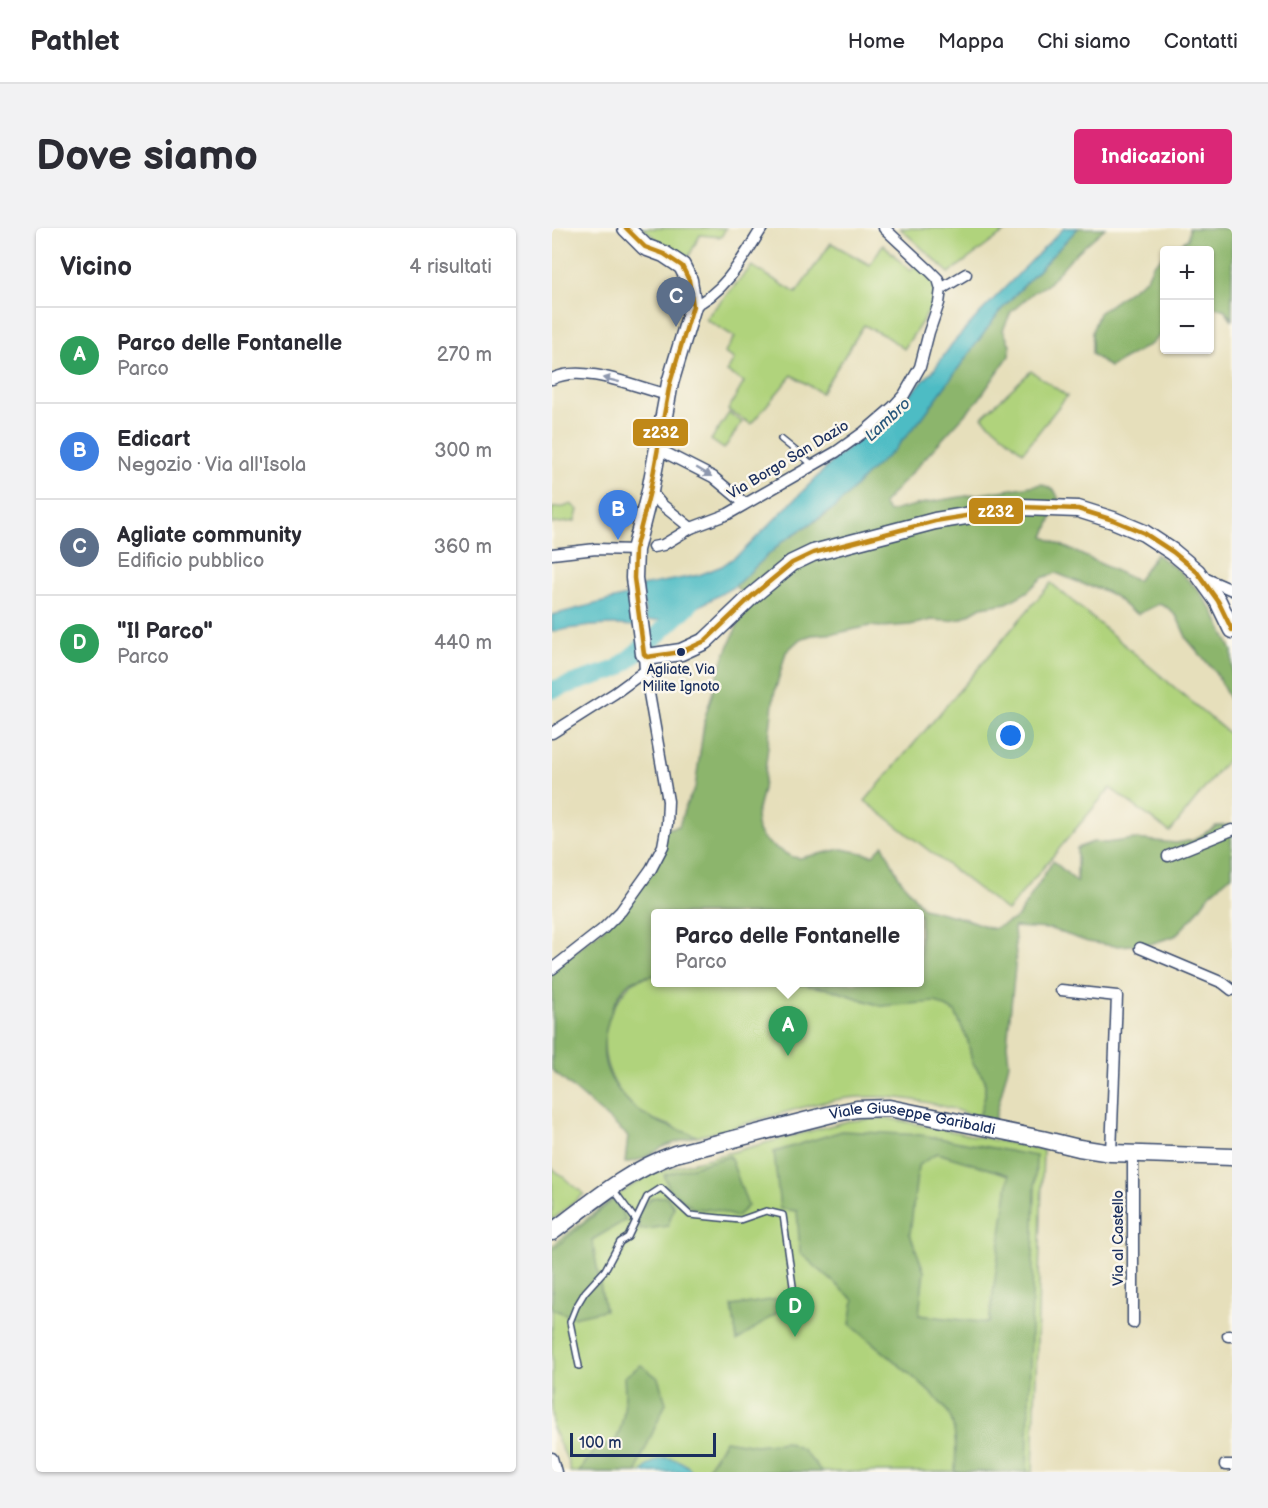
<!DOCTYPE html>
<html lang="it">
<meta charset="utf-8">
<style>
:root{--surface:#fff;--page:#f2f2f3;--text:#2b2b33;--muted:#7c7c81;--line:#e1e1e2;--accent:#db2777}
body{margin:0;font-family:"Balsamiq Sans",sans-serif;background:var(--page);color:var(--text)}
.controls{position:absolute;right:18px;top:18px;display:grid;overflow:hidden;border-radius:6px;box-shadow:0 2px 4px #0004}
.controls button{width:54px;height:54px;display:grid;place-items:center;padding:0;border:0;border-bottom:2px solid var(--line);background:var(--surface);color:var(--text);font:30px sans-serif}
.scale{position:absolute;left:18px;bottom:15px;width:146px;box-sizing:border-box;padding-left:6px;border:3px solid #1b2f5e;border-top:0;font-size:16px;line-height:21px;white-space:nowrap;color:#1b2f5e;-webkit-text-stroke:4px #fbf7ec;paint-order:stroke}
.you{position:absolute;left:459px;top:508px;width:21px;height:21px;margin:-15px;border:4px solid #fff;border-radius:50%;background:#1a73e8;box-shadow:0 0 0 9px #1a73e833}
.badge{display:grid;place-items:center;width:39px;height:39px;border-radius:50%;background:var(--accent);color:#fff;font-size:20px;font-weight:700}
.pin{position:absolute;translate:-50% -50px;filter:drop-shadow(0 2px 3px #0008)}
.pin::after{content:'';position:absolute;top:32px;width:21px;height:18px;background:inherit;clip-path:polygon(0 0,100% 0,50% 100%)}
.popup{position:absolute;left:99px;top:681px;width:273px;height:78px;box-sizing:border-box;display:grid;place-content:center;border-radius:6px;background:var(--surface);filter:drop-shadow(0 2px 4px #0005);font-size:20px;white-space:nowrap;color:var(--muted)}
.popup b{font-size:22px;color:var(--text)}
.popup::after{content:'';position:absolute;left:50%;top:100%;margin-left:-12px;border:12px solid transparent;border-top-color:var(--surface)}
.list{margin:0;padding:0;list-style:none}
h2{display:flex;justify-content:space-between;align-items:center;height:78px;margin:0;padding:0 24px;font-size:26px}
h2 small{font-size:20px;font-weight:400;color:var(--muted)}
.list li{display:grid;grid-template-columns:39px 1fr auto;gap:18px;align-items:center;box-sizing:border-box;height:96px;padding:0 24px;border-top:2px solid var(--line)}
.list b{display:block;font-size:22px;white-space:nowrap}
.list p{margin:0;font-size:20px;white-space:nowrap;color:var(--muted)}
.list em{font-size:20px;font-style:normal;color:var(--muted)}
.map{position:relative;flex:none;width:680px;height:1244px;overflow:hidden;border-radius:6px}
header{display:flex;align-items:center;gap:36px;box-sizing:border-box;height:84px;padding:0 30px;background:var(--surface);border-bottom:2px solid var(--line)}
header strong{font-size:28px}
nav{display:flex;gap:33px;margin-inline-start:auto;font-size:21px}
.intro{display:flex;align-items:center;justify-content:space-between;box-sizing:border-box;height:144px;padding:0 36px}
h1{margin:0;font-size:42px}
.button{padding:15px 27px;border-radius:6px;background:var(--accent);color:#fff;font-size:21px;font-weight:700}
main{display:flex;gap:36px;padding:0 36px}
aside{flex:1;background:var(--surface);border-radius:6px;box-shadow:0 2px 4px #0004}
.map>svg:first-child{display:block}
.green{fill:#b0d37c;stroke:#66816d;stroke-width:1.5}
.forest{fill:#8cb56c;stroke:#547265;stroke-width:1.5;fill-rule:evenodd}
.water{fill:#4dbcc4;stroke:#347691;stroke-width:1.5}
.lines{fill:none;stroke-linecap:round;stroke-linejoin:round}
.river{stroke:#4dbcc4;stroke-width:18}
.lane-casing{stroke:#39496c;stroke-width:8}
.street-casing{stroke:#39496c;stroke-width:13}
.secondary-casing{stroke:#39496c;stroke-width:19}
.lane{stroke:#fff;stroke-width:5}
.street{stroke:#fff;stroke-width:10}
.secondary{stroke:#fff;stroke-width:16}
.bus-1-casing{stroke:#fbf7ec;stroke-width:9}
.bus-1{stroke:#c08818;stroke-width:4.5}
.oneway{fill:#8d97ae}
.bus-dot{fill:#1b2f5e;stroke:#fbf7ec;stroke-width:2}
.labels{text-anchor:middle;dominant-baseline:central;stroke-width:5;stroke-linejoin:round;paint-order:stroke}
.bus-label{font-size:14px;fill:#1b2f5e;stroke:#fbf7ec}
.street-label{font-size:15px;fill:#1b2f5e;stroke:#fbf7ec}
.water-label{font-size:16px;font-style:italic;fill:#2a597d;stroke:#fbf7ec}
.line-badge{stroke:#fbf7ec;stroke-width:2}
.badge-label{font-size:16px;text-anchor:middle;font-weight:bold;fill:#fff}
</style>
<header>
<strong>Pathlet</strong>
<nav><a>Home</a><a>Mappa</a><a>Chi siamo</a><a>Contatti</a></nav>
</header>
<div class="intro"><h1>Dove siamo</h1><a class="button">Indicazioni</a></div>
<main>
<aside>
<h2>Vicino<small>4 risultati</small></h2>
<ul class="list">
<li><span class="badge" style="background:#2e9e5b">A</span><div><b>Parco delle Fontanelle</b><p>Parco</p></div><em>270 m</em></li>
<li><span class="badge" style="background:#3f7fe0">B</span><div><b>Edicart</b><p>Negozio · Via all'Isola</p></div><em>300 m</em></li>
<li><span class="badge" style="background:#5c6f8a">C</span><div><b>Agliate community</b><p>Edificio pubblico</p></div><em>360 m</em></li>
<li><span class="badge" style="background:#2e9e5b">D</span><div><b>&quot;Il Parco&quot;</b><p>Parco</p></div><em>440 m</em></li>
</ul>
</aside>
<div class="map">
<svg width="680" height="1244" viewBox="0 0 680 1244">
<rect width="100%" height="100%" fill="#fbf7ec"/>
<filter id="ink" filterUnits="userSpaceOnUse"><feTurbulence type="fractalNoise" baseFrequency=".0167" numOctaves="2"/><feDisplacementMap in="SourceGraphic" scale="12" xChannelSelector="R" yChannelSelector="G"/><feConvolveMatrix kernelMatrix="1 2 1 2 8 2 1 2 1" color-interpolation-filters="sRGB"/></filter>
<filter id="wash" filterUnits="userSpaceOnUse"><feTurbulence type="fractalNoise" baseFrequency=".008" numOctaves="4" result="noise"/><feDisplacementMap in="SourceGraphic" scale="24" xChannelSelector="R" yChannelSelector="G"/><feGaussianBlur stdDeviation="1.35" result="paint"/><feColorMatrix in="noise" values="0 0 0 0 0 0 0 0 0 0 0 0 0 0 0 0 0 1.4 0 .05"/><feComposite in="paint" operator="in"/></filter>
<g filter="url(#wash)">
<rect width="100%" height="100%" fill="#e6dfbb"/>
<!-- green -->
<g class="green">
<polygon points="90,0 174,0 169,9 148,7 137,28 125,27"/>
<polygon points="348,0 458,0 397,45"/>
<polygon points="279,15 318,37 331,16 358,43 366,36 383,55 386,63 381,77 352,121 337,110 312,97 269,165 240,147 199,196 176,182 192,154 175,144 182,131 172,125 183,109 153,91 200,38 244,65"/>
<polygon points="479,143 515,168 471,224 430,189"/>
<polygon points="177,185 190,194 172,221 159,212"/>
<polygon points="19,276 26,282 23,293 0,296 0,280 12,279"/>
<polygon points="499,355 680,508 680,526 618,604 558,560 455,683 313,573"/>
<path d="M 104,747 L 104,754 L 239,755 L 278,761 L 329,778 L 367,773 L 385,774 L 403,784 L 416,813 L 420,834 L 433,852 L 433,867 L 427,890 C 389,875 349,867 307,869 C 273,871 239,883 206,892 C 194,895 153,909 144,908 C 136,907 126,901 119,898 C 112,895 104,893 98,890 C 57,868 39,817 63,777 C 76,757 79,751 104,747 Z"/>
<polygon points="335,890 491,922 481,1244 18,1244 16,1233 0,1200 0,1018 61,970 98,946 296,893"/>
<polygon points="0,940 32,966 0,992"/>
</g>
<!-- forest -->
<g class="forest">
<path d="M 526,0 L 553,0 L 520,29 L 495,57 L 482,64 L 459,84 L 451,102 L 458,117 L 457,128 L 427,171 L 331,276 L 337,284 C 387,269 439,266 490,256 L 503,263 L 507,272 L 492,309 L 585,353 L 604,326 L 627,343 L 645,361 L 661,383 L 680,423 L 680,476 L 663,444 L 635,411 L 625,389 L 616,380 L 607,376 L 586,386 L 579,383 L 561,367 L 546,360 L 536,358 L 504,345 L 490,350 L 475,364 L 455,375 L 429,379 L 409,391 L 396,393 L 380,392 L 358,397 L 329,399 L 318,398 L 286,405 L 260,407 L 248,411 L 234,424 L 222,467 L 211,561 L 204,589 L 206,603 L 211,610 L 220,618 L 240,629 L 248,630 L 290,621 L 321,627 L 331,617 L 348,651 L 371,680 L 414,691 L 441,701 L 465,690 L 501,633 L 525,654 L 525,620 L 541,614 L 554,615 L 583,611 L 624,615 L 642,612 L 664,598 L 679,597 L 680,647 L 658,666 L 642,688 L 623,708 L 598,716 L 563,718 L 536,714 L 499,701 L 462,699 L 464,730 L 455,816 L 457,835 L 442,895 L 427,890 L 433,867 L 433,852 L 420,834 L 416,813 L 403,784 L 384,774 L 329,778 L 278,761 L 239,755 L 368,754 L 368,686 L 104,686 L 104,747 C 94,748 82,750 74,758 C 58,776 46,817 55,841 C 59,852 67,864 75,872 C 92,892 120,899 144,908 L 113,918 L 90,931 L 73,935 L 76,908 L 0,842 L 0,741 L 51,701 L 99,641 L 114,601 L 127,598 L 133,579 L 143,560 L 153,489 L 170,434 L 191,384 L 191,366 L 183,358 L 231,313 L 274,287 L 313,248 L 342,222 L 370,190 L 448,83 Z"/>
<polygon points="637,0 680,0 680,92 673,82 658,77 658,22 619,22 636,11"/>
<polygon points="612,27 612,103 599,116 558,139 540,126 540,104 547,85 595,50 601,37"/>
<path d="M 290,903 L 370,907 L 484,928 L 475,1244 L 403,1244 C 404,1225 405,1206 398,1188 C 391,1170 317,1113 298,1096 L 302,1072 L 248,1025 L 245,983 L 228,981 L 222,924 ZM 385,925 L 457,947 L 437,1095 L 367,1087 L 372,1043 L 358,1006 L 366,938 Z"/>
<polygon points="178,928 196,978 184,989 165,982 141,980 118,962 112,947"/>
<polygon points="114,968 122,979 116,998 88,1002 84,987 99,970"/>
<polygon points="62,971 74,992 40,1012 53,1082 21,1089 0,1081 0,1022"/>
<polygon points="225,1071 226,1084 185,1113 180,1078"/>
<path d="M 89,1137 L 106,1150 L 114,1175 L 88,1233 L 85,1244 L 27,1244 L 42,1222 L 63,1214 C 73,1193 74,1173 72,1149 Z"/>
<polygon points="173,1212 203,1217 234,1214 250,1221 270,1244 155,1244 156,1239"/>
</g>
<!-- water -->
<g class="water">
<polygon points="512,0 526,0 448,83 370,190 342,222 313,248 284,279 231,313 183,358 125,391 94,393 89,358 147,347 170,338 191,323 285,229 354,170 381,143 400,116 428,85"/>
<path d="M 78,367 L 83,398 C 53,395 28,398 0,404 L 0,387 Z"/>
<path d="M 114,1230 C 126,1231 133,1235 141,1244 L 90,1244 C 97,1235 104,1232 114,1230 Z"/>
</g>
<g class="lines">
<!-- river -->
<polyline class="river" points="0,462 65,441 103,409 138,376"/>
</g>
</g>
<g filter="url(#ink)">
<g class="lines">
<defs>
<g id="lane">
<polyline points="229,211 261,237"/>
<polyline points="61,961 83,991"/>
<polyline points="27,1138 18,1094 24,1079 33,1064 53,1042 68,1014 76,1009 95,969 109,960 138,987 188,992 214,983 231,987 243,1072"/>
</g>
<g id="street">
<polyline points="389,61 414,46"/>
<path d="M 141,78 C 173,65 192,28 210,0"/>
<path d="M 0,151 C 30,135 84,159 116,167"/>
<polyline points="106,221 161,249 192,275"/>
<polyline points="98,263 109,276 139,300"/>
<polyline points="101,319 111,317 139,300 176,286 284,224 312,204 341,179 352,167 368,139 377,104 387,75 389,61 386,51 378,43 332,0"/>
<polyline points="0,326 44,321 85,322"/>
<polyline points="650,349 680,362"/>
<polyline points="0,505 63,465 93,443"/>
<polyline points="616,628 680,602"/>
<polyline points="588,720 671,755 680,762"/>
<polyline points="0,741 51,701 69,683 99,641 111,618 115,596 116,573 93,443 92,426"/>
<polyline points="509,762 565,768 559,925"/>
<polyline points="581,926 581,1095"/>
<polyline points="676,1108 680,1108"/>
<polyline points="0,1230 4,1244"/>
<polyline points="673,1237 680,1237"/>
</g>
<g id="secondary">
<polyline points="74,0 93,19 112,26 130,38 137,52 141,78 118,155 98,263 83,322 82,350 92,426 95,429 129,424 153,413 200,368 240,335 261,325 383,293 469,279 526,281 561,292 592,305 621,324 645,344 666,373 680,402"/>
<path id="s1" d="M 0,1004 C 40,974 75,943 123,926 L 280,886 L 305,881 L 337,880 L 490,911 L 527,920 L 559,925 L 680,929"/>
</g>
</defs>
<!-- lane casing -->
<use href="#lane" class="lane-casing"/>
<!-- street casing -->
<use href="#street" class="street-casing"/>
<!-- secondary casing -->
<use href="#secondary" class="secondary-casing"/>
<!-- lane -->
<use href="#lane" class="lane"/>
<!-- street -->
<use href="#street" class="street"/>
<!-- secondary -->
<use href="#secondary" class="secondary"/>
<defs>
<polyline id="bus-1" points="74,0 93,19 112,26 130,38 137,52 141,78 118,155 98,263 83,322 82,350 92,426 95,429 129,424 153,413 200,368 240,335 261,325 383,293 469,279 526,281 561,292 592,305 621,324 645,344 666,373 680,402"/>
</defs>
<!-- bus-1 casing -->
<use href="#bus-1" class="bus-1-casing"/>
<!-- bus-1 -->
<use href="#bus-1" class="bus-1"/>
</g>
<!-- one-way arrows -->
<defs><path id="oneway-solid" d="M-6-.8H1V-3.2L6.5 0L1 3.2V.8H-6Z" transform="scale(1.5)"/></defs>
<g class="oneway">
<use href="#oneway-solid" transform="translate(59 152) rotate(-166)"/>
<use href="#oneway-solid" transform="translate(152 244) rotate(30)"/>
</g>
</g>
<!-- markers -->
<circle class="bus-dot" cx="129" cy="424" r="5"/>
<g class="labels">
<!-- bus labels -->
<g class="bus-label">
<text x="129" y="441">Agliate, Via<tspan x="129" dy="17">Milite Ignoto</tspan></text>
</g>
<!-- street labels -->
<g class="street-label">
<text transform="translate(236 232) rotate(-31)">Via Borgo San Dazio</text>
<text stroke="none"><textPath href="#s1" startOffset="390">Viale Giuseppe Garibaldi</textPath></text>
<text transform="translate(566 1010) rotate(-90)">Via al Castello</text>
</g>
<!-- water labels -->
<g class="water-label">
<text transform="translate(336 192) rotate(-43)">Lambro</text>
</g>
</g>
<g class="line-badge">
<rect x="80" y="190" width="57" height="29" rx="6" fill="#c08818"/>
<rect x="416" y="269" width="56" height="28" rx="6" fill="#c08818"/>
</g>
<g class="badge-label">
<text x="109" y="210">z232</text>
<text x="444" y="289">z232</text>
</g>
</svg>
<div class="controls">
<button>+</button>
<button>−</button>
</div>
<div class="scale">100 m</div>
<div class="you"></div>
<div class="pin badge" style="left:236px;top:828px;background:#2e9e5b">A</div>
<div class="popup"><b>Parco delle Fontanelle</b>Parco</div>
<div class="pin badge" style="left:66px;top:312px;background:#3f7fe0">B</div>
<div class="pin badge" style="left:124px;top:99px;background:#5c6f8a">C</div>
<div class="pin badge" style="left:243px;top:1109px;background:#2e9e5b">D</div>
</div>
</main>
